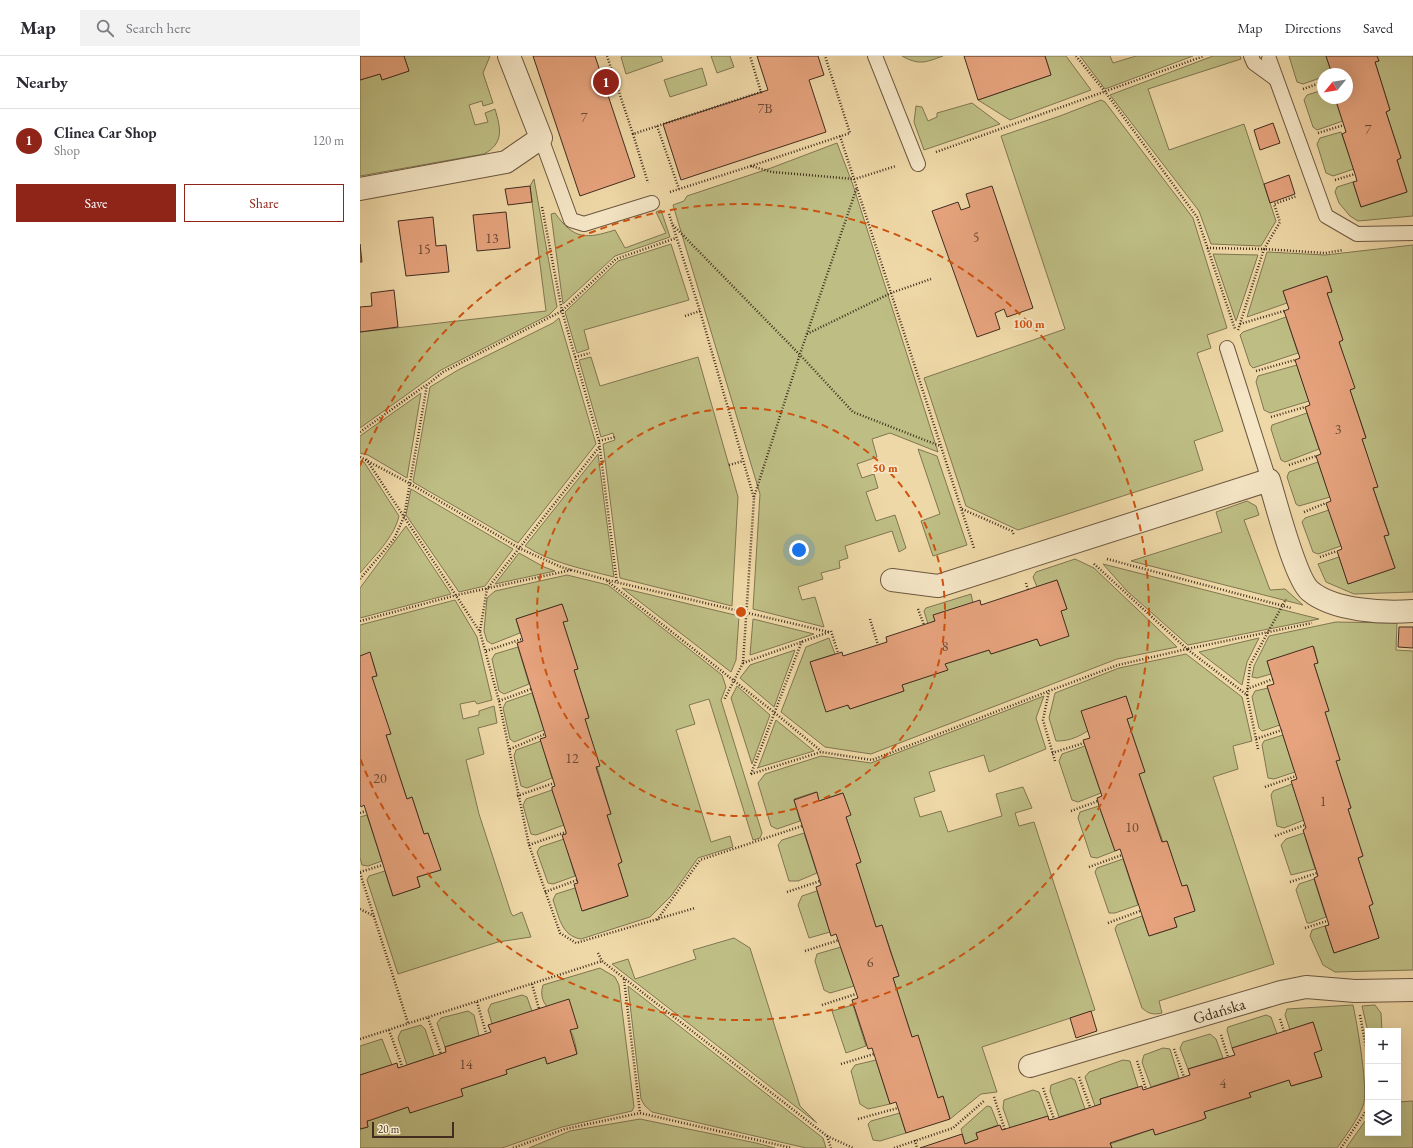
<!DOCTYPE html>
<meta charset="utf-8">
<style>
:root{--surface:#fff;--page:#f2f2f3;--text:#2b2b33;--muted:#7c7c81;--line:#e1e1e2;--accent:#8f2418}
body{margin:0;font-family:"EB Garamond",serif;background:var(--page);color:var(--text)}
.controls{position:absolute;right:12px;bottom:12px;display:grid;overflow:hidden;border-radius:0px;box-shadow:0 4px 16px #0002}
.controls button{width:36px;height:36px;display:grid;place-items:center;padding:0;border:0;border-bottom:1px solid var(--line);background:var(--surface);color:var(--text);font:20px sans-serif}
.compass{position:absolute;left:957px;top:12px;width:36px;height:36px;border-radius:50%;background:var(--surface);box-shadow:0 4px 16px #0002;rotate:240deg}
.scale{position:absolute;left:12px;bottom:10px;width:82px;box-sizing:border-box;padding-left:4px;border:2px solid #412d1f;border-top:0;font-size:11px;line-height:14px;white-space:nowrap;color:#412d1f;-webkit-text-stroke:3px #f5e6c6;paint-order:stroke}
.you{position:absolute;left:439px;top:494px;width:14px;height:14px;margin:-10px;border:3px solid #fff;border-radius:50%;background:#1a73e8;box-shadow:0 0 0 6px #1a73e833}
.badge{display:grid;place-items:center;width:26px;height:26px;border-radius:50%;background:var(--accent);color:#fff;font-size:13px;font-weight:700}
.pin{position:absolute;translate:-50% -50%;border:2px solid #fff;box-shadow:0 1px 4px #0006}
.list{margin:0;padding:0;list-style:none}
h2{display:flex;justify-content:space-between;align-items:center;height:52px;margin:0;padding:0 16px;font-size:17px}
h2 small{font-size:13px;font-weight:400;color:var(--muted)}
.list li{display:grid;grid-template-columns:26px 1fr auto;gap:12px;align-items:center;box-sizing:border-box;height:64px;padding:0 16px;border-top:1px solid var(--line)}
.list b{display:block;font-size:15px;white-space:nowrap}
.list p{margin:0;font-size:13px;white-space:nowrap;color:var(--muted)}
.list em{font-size:13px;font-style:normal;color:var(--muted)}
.actions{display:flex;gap:8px;padding:12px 16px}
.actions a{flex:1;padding:9px 0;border:1px solid var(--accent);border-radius:0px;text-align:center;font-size:14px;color:var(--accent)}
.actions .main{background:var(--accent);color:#fff}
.icon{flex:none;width:22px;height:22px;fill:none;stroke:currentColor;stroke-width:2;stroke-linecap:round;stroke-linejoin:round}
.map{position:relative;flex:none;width:1053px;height:1092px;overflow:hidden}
header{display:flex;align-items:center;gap:24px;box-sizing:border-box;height:56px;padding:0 20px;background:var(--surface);border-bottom:1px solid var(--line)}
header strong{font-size:19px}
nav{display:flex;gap:22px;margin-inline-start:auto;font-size:14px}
.search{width:280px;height:36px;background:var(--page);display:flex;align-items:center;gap:10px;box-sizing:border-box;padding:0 14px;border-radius:0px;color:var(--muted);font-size:15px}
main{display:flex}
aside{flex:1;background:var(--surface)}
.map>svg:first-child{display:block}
.green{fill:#bebe84;stroke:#807652}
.building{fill:#e6a37d;stroke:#412d1f}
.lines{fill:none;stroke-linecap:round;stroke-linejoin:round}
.lane-casing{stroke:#6c5841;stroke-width:16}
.street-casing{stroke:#6c5841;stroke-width:24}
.path{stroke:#412d1f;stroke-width:2.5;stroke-dasharray:1 2;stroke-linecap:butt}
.lane{stroke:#f5e6c6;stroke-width:14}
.street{stroke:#f5e6c6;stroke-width:22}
.ring{fill:none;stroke:#cf520f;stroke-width:2;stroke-dasharray:7 5}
.labels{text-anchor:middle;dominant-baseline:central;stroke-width:4;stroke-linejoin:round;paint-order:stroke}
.number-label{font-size:14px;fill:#6a4a36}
.street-label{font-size:16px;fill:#412d1f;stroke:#f5e6c6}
.centre{fill:#cf520f;stroke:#f5e6c6;stroke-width:2}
.ring-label{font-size:12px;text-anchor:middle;font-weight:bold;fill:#cf520f;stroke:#f5e6c6;stroke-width:4;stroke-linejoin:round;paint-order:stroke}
</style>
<header>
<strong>Map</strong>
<div class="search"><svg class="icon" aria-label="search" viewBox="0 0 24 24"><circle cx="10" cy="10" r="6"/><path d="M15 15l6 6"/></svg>Search here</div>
<nav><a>Map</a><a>Directions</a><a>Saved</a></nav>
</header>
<main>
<aside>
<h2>Nearby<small></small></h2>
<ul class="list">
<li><span class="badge">1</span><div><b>Clinea Car Shop</b><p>Shop</p></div><em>120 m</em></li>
</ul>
<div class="actions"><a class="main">Save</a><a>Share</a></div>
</aside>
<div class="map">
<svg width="1053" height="1092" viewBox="0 0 1053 1092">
<rect width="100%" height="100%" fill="#efd8a7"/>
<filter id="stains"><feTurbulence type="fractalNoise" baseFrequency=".005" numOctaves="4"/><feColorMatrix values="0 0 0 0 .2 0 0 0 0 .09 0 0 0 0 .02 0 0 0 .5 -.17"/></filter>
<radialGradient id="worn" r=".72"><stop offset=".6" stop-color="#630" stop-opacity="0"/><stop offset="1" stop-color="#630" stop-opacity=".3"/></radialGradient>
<!-- green -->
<g class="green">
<path d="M 44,0 L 130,0 L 123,17 L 133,47 L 123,50 L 122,45 L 109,49 L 115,69 L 128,66 L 125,57 L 135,53 C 141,73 144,87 124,98 L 0,120 L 0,24 L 20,18 L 22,24 L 49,15 Z"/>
<polygon points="263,0 301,0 303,5 266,18 261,1"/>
<polygon points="351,0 370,0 374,11 357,17"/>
<path d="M 542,0 L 583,0 C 566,6 560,10 542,0 Z"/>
<polygon points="685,0 706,0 731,34 650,64 618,44 691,19"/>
<polygon points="720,0 750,0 753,7 776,0 833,0 745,33"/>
<polygon points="853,0 880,0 881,3 788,33 809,94 884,68 916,165 901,190 851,188 839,155 750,39"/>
<polygon points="929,0 966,0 972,18 963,18 963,21 943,28 937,26"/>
<polygon points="1017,0 1053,0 1053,160 998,165 990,160 979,147 975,136 977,131 993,126 1001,151 1047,136 1037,104 1041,102 1026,56 1030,54 1015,6 1019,5"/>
<polygon points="342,12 347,29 310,41 304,24"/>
<polygon points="963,34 963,42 975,42 983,65 957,74 953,71 944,44 947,39"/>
<polygon points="741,44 745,46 833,162 867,272 847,279 851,292 837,297 863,375 834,385 843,414 658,474 606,450 564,322 705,273 641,80 700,60"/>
<polygon points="612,47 640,68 564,94 554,66 556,50 562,51 568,65 577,61 577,57"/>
<polygon points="981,76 994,113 973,120 966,117 957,88 960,82"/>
<polygon points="477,87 493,129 578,396 530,377 512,383 517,401 497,408 502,422 514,418 518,432 506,436 516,465 535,459 546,492 539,496 532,475 485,490 488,502 479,505 480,512 461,517 463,523 438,531 442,544 455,541 464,571 393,553 400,438 313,149 324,145 327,140 411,112"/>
<polygon points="174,123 197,251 189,259 81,314 0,372 0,276 186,255 170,130"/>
<path d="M 301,154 L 310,181 L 255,200 L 203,248 L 191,158 L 195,157 C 214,184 226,183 255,174 L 265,192 L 306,177 L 296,156 Z"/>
<polygon points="311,188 329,244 224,274 229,293 217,297 205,256 258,205"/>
<polygon points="1053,189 1053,536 994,538 966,526 958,508 979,501 988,528 1035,512 1024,480 1029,478 1013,432 1017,431 1002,383 1006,381 990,334 994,332 979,286 983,284 967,237 972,235 967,220 923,235 927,247 887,261 907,196 965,199"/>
<polygon points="853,198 898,199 876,265"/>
<polygon points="926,261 938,297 893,312 890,309 880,279 883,276"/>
<polygon points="199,262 236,388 158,487 53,426 70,331 98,314 193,267"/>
<polygon points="231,301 240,330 338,301 378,441 372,550 260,522 243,388 255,384 253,377 241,381 219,304"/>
<polygon points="937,309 949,345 910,357 904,354 896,326 898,320"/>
<polygon points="61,337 47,422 8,399 0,397 0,380"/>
<polygon points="947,357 959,393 925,406 921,404 911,373 912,369"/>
<polygon points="558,393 577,400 607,489 573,500 561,465 580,458"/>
<path d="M 238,398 L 254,521 C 223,513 192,507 165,490 Z"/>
<path d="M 0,405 L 4,406 L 39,460 C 34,482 14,500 0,517 Z"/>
<polygon points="958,406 970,441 939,450 936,448 927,421 929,416"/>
<polygon points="51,433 153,493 125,530 99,536 46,459"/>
<polygon points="887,445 896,450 899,459 884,464 910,534 925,533 943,549 771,505 862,476 856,456"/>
<polygon points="969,454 981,490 958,498 953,496 942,466 945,462"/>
<polygon points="46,470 91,538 0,562 0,532"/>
<polygon points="159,497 184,511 195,515 135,528"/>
<polygon points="715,503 734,512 817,591 757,603 511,698 465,691 421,656 446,591 469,582 475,598 450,606 490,653 544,635 542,629 587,614 585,608 629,594 631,598 677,583 680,590 701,555 707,553 697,524 677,531 673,521 676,516"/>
<polygon points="743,508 959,563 828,589 767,535"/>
<path d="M 207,519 L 248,529 L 362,619 L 366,631 L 361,644 L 402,777 L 400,782 L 393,784 L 349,643 L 329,649 L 335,668 L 316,674 L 351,786 L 370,780 L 373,791 L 338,802 L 311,840 L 290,861 L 221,883 C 201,880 199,860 193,844 L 196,838 L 215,832 L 223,855 L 268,840 L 258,808 L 262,806 L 247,759 L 251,758 L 237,711 L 239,710 L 225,663 L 229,661 L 214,614 L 218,613 L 203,566 L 207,564 L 202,548 L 156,563 L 160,577 L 132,588 L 127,585 L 124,575 L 127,542 L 135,535 Z"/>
<polygon points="262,532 379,560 376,604 371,616"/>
<polygon points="611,538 613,547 568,568 564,555 566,552"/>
<polygon points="95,544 117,581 132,644 117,648 115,645 100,648 103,663 119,659 119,655 134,650 137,667 118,672 124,698 106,704 119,758 151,857 153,860 162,856 171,881 138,886 38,918 7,824 9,820 25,815 33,840 60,831 57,821 80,814 68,777 64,778 52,741 47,743 26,679 23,656 12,621 17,619 10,597 0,600 0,569"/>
<polygon points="393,563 454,578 390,599"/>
<polygon points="976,566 1037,567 1036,594 1053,595 1053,914 975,916 963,909 950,880 952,874 965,870 974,897 1019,882 1009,850 1013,848 998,802 1003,800 988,753 991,752 976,705 980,704 965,656 969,655 954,608 958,607 954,591 907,605 911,618 897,622 892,621 894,610 909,580"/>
<polygon points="899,582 887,606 882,629 839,596"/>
<polygon points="158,591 169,628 144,638 139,635 132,603 135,598"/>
<polygon points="435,594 414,651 380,622 390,609"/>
<path d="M 826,598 L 882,641 L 892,685 L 873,690 L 878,713 L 853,721 L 914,908 L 799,945 L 802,957 C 793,959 789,958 782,952 L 755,873 L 757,869 L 782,860 L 789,880 L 817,871 L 814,862 L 835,854 L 827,829 L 822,830 L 807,785 L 803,786 L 779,718 L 785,716 L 767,663 L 773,661 L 766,640 C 746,659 725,686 696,685 L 689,662 L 695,637 L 759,612 Z"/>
<polygon points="377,630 410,659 392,708 371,642"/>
<polygon points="908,632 920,669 902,675 899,672 892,641 895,635"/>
<polygon points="172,637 184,674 154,686 150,683 143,652 146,646"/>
<polygon points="684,640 676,662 686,693 629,716 624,699 569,716 575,735 554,742 560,761 581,755 588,776 642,760 636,738 663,731 672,752 655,757 659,770 674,766 735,954 622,991 637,1036 621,1038 590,1063 583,1040 578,1042 558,980 552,981 533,922 539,920 522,869 516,871 496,808 501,806 486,761 490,759 483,737 459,745 456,736 434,743 440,765 417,773 411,770 398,727 405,718 461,700 511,707"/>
<polygon points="416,664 454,695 397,712 398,712"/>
<polygon points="923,679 935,716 914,723 908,722 902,689 904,685"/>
<polygon points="181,685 192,722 167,732 161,730 154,700 156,694"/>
<polygon points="725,690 741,737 718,746 712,744 699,705 702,698"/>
<polygon points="932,728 944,764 924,772 917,770 911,739 913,735"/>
<polygon points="192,734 204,769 176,779 171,778 163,749 166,743"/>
<polygon points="739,750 755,795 737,802 731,801 718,762 720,756"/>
<polygon points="7,759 22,805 8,810 2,809 0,802 0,761"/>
<polygon points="444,777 457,817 438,825 429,825 418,789 422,784"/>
<polygon points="944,777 955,813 931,819 921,789 926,783"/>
<polygon points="204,783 215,820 193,828 188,827 177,796 180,791"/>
<polygon points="763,803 778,849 755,857 749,857 735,816 737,812"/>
<polygon points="954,823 966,861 950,867 947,867 936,834 939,828"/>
<polygon points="457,835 470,876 449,882 438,849 442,840"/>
<polygon points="374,882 390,892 440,1050 457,1067 252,908 268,903 275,923 336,903 333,894"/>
<polygon points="481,891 494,930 470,937 464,934 455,905 457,898"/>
<path d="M 240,912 L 255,921 L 259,929 L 274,1051 L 272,1055 L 202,1071 L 142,1092 L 0,1092 L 0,1073 L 8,1071 L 7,1065 L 48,1051 L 50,1057 L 101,1033 L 147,1018 L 146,1014 L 185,1001 L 187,1008 L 217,998 C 216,991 214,980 210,974 C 200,958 176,952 183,929 Z"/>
<polygon points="268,930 463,1082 466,1092 446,1092 292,1056 285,1050 281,1043"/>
<polygon points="162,939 167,941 172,955 132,968 128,954 131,948"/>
<polygon points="493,949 506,990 486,997 472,955"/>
<path d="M 993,949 C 997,967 1009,1036 1003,1050 C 997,1065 986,1079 977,1092 L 752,1092 L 750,1088 L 793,1073 L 795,1079 L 846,1062 L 844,1056 L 891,1041 L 889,1037 L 929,1024 L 932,1030 L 962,1021 L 954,997 L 962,994 L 953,966 L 930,974 L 925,959 L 927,953 Z"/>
<polygon points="1015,949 1021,957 1022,975 1008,976 1002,950"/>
<polygon points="108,955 114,959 119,980 85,991 77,967 81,962"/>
<polygon points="906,959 911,961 917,978 872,992 867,974 868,971"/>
<polygon points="61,969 65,973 74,1000 47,1009 38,982 41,975"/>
<polygon points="850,978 856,983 863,1002 828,1013 820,992 823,986"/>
<polygon points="22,983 32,1009 0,1019 0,990"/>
<polygon points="803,992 810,993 819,1022 791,1031 782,1006 784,999"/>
<polygon points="516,1004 530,1048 508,1053 500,1048 491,1015 495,1009"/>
<polygon points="763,1004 770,1005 778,1031 740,1043 741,1048 735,1050 725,1021 729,1016"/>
<polygon points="711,1022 715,1024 725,1053 699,1061 690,1035 691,1029"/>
<polygon points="673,1034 679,1036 688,1060 650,1072 643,1052 644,1044"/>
<polygon points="1053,1045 1053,1092 986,1092 1008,1061 1008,1077 1038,1077 1038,1046"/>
<polygon points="627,1050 631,1051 638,1069 616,1077 618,1083 605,1088 601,1073"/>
<polygon points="540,1057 546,1077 520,1085 513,1084 508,1068 511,1065"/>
<polygon points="280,1063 396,1087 415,1092 169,1092 210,1075"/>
</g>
<!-- building -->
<g class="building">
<polygon points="0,0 44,0 49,15 22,24 20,18 0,24"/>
<polygon points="173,0 235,0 275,121 220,140"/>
<polygon points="397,0 458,0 464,19 449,24 466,76 321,124 303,68 408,34"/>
<polygon points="604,0 685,0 691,19 618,44"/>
<polygon points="966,0 1017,0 1019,5 1015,6 1030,54 1026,56 1041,102 1037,104 1047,136 1001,151 993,126 997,125 995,118 982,78 986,76 975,42 987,42 987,18 972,18"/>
<polygon points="913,67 920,87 900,94 894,74"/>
<polygon points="929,119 935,138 910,147 904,128"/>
<polygon points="170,130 172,146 148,149 145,133"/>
<polygon points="632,130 673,252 647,261 644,253 635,257 640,273 617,281 572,155 598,146 601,154 610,151 606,138"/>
<polygon points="146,156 150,192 117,195 113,159"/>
<polygon points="73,161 76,190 86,189 89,216 46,220 38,165"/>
<polygon points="0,188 2,206 0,206"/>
<polygon points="967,220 972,236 967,237 983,284 979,286 995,332 990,334 1006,382 1002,383 1018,431 1013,432 1029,479 1024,480 1035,512 988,528 977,495 982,493 966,447 971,445 956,400 961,398 945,351 950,349 935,304 940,302 924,255 929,253 923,235"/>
<polygon points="34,234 38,271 0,276 0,251 12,250 11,237"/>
<polygon points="697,524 707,553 701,555 709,580 680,590 677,583 631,598 629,594 585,608 588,614 542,629 544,635 490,653 488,649 466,656 450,606 482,596 483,600 527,586 526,581 575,565 573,559 620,544 621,549"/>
<polygon points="202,548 208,565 203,566 218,613 214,614 229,662 225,663 240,710 236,711 251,758 247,759 262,806 258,808 268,840 222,855 214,828 218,827 202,779 206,778 206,776 192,734 192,731 195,730 180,683 186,681 157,587 163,585 156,563"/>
<polygon points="1039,571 1053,571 1053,592 1038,591"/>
<polygon points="953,590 958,607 954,608 969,655 965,656 980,704 976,705 991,752 988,753 1003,800 998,802 1013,848 1009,850 1019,882 974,897 965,870 969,869 954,822 958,820 957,817 943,774 946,772 931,725 937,723 936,720 907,630 914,628 907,605"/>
<polygon points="10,596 17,620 12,621 31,678 26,679 44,734 47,743 52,741 64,778 68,777 81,814 57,821 60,831 33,840 4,749 1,751 0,749 0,600"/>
<polygon points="766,640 773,661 767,663 785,716 779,718 802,786 807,785 822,830 827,829 835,855 814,862 817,871 789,880 760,793 755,795 739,750 737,742 742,740 723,684 730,682 721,655"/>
<polygon points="457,736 459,745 483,737 491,759 486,761 501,806 496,808 516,871 522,869 531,897 539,920 533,922 552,981 558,979 578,1042 583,1040 590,1063 546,1077 536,1046 530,1048 512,992 508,993 492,944 498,942 476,878 471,880 456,831 461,829 434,744"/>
<polygon points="209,943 218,972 210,974 217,998 187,1008 185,1001 146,1014 147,1018 101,1033 103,1040 50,1057 48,1051 11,1064 7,1065 8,1071 0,1073 0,1019 37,1007 38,1012 86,996 85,991 131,976 128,969"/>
<polygon points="731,955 737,975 716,982 710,962"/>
<polygon points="953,966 962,994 954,997 962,1021 931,1030 929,1024 889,1037 891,1041 844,1056 846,1062 842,1064 795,1079 793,1073 750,1087 752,1092 560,1092 602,1078 605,1088 618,1083 616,1077 640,1069 642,1074 688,1060 689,1064 694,1063 741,1048 740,1043 782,1030 783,1034 830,1019 828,1013 875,999 872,992"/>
</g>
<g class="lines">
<defs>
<g id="lane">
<polyline points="515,0 558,108"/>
<polyline points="891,0 894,7 916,23"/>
<polyline points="909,3 966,160 997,178 1053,177"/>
<polyline points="181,82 211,164 224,168 292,147"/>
<polyline points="867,292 909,424"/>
</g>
<g id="street">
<polyline points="0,133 146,106 181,82 149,0"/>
<path d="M 532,524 L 578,530 L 909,424 C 916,446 935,522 950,535 C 974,555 1023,557 1053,555"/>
<polyline points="670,1010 921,936 946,931 995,935 1053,934"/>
</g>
</defs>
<!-- lane casing -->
<use href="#lane" class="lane-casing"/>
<!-- street casing -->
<use href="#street" class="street-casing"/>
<!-- path -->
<g class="path">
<polyline points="247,0 273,78 401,36 390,0"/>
<polyline points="716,0 746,37 837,161 875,273"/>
<polyline points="943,33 963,26"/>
<polyline points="297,70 319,133"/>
<polyline points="958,77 984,69"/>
<polyline points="273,78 288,127"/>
<polyline points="480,80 614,492"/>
<polyline points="576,96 844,0"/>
<polyline points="391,110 490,77 465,0"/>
<polyline points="975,124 995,118"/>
<polyline points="310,136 391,110 412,116 495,123 536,110"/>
<polyline points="182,151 202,255 239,385 257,527"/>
<polyline points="309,158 340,255 394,442 383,607 364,644"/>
<polyline points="313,169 443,302 493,356 580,390"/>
<polyline points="847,192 904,193 920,166 914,148 937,140"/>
<polyline points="325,260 340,255"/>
<polyline points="880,268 924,255"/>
<polyline points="878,274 904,193 965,197 983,194"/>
<polyline points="447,278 531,237 571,223"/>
<polyline points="215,301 230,297"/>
<polyline points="896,315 935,304"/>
<polyline points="911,361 945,351"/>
<polyline points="0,376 66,329"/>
<polyline points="239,385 255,381"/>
<polyline points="0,401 49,427 159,492 201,511 247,524 469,576"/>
<polyline points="6,403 120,576 139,645 169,789 200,877 216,887 335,852"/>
<polyline points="369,409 383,405"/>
<polyline points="929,409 956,400"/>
<polyline points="394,441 440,298 497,131"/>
<polyline points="602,453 652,475 654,479"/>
<polyline points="944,456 966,447"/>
<polyline points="960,501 977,495"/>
<polyline points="747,503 931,552"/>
<polyline points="0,523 34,483 44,461 67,329 83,316 202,255 256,203 316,182"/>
<polyline points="247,525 415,657 461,695"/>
<polyline points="666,527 668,534"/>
<polyline points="558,553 564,569"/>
<polyline points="510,563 518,589"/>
<polyline points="0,565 97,539 211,514"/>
<polyline points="120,575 127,533 240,390"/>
<polyline points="471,575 478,597"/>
<polyline points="126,595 162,583"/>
<polyline points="383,607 469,576"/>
<polyline points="887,633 913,623"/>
<polyline points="887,639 890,609 926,543"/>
<polyline points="139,645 171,633"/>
<polyline points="896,683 922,674"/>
<polyline points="150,693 185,678"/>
<polyline points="898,693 887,639 827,593 952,567"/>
<polyline points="692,697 724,687"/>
<polyline points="695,705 683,664 689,635 758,609 827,593 733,507"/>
<polyline points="391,718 461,696 512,704 689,635"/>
<polyline points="391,718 442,585"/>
<polyline points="905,731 936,720"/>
<polyline points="157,740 194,727"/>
<polyline points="711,755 738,745"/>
<polyline points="0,757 6,755"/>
<polyline points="915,780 945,769"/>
<polyline points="169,789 206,776"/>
<polyline points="729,811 762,799"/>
<polyline points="0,816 23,809"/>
<polyline points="0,817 48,967"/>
<polyline points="930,826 957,817"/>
<polyline points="185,836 217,824"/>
<polyline points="427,836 460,825"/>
<polyline points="0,853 14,860"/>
<polyline points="297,864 340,804 442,770"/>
<polyline points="748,867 780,855"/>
<polyline points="945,872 967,865"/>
<polyline points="445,895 479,884"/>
<polyline points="238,897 242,905 467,1080 493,1092"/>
<polyline points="264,923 280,1057 432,1092"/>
<polyline points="172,928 179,953"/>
<polyline points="117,946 126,977"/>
<polyline points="462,949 496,938"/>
<polyline points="1000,959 1006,991 1008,1022"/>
<polyline points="68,962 81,998"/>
<polyline points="920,963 924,975"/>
<polyline points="29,974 42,1010"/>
<polyline points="861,979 868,1001"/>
<polyline points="0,983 242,905"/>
<polyline points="814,993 824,1021"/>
<polyline points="777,1005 786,1033"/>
<polyline points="481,1008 514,998"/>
<polyline points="719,1021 730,1051"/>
<polyline points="683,1032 694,1063"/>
<polyline points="634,1041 645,1074"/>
<polyline points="498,1063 538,1052"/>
<polyline points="467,1080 471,1092"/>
<polyline points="555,1084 557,1092"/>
<polyline points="153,1092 205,1073 280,1057"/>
<polyline points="534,1092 593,1072 624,1045"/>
<polyline points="981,1092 1008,1052"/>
</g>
<!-- lane -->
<use href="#lane" class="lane"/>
<!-- street -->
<use href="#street" class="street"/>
</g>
<!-- distance rings -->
<g class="ring">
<circle cx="381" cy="556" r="204"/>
<path d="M0 410A408 408 0 1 1 0 702"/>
</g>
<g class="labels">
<!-- number labels -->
<g class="number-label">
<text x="405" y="52">7B</text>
<text x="224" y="61">7</text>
<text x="1008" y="73">7</text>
<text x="616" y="181">5</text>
<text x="132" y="182">13</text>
<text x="64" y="193">15</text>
<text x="978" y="373">3</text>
<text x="585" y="590">8</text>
<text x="212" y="702">12</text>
<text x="20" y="722">20</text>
<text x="963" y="745">1</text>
<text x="772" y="771">10</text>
<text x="510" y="906">6</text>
<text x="106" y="1008">14</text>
<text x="863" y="1027">4</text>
</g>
<!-- street labels -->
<g class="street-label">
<text transform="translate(859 955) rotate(-17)">Gdańska</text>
</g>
</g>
<circle cx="381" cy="556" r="6" class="centre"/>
<g class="ring-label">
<text x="669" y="272">100 m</text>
<text x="525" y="416">50 m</text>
</g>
<rect width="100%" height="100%" filter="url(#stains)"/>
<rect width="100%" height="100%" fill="url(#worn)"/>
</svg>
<div class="controls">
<button>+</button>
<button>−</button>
<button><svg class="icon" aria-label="layers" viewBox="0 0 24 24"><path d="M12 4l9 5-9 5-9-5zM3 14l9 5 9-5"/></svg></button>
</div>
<svg class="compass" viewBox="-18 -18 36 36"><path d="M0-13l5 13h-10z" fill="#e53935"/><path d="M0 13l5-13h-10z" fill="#7c7c81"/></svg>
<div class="scale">20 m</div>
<div class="you"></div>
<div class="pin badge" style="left:246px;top:26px">1</div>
</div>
</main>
